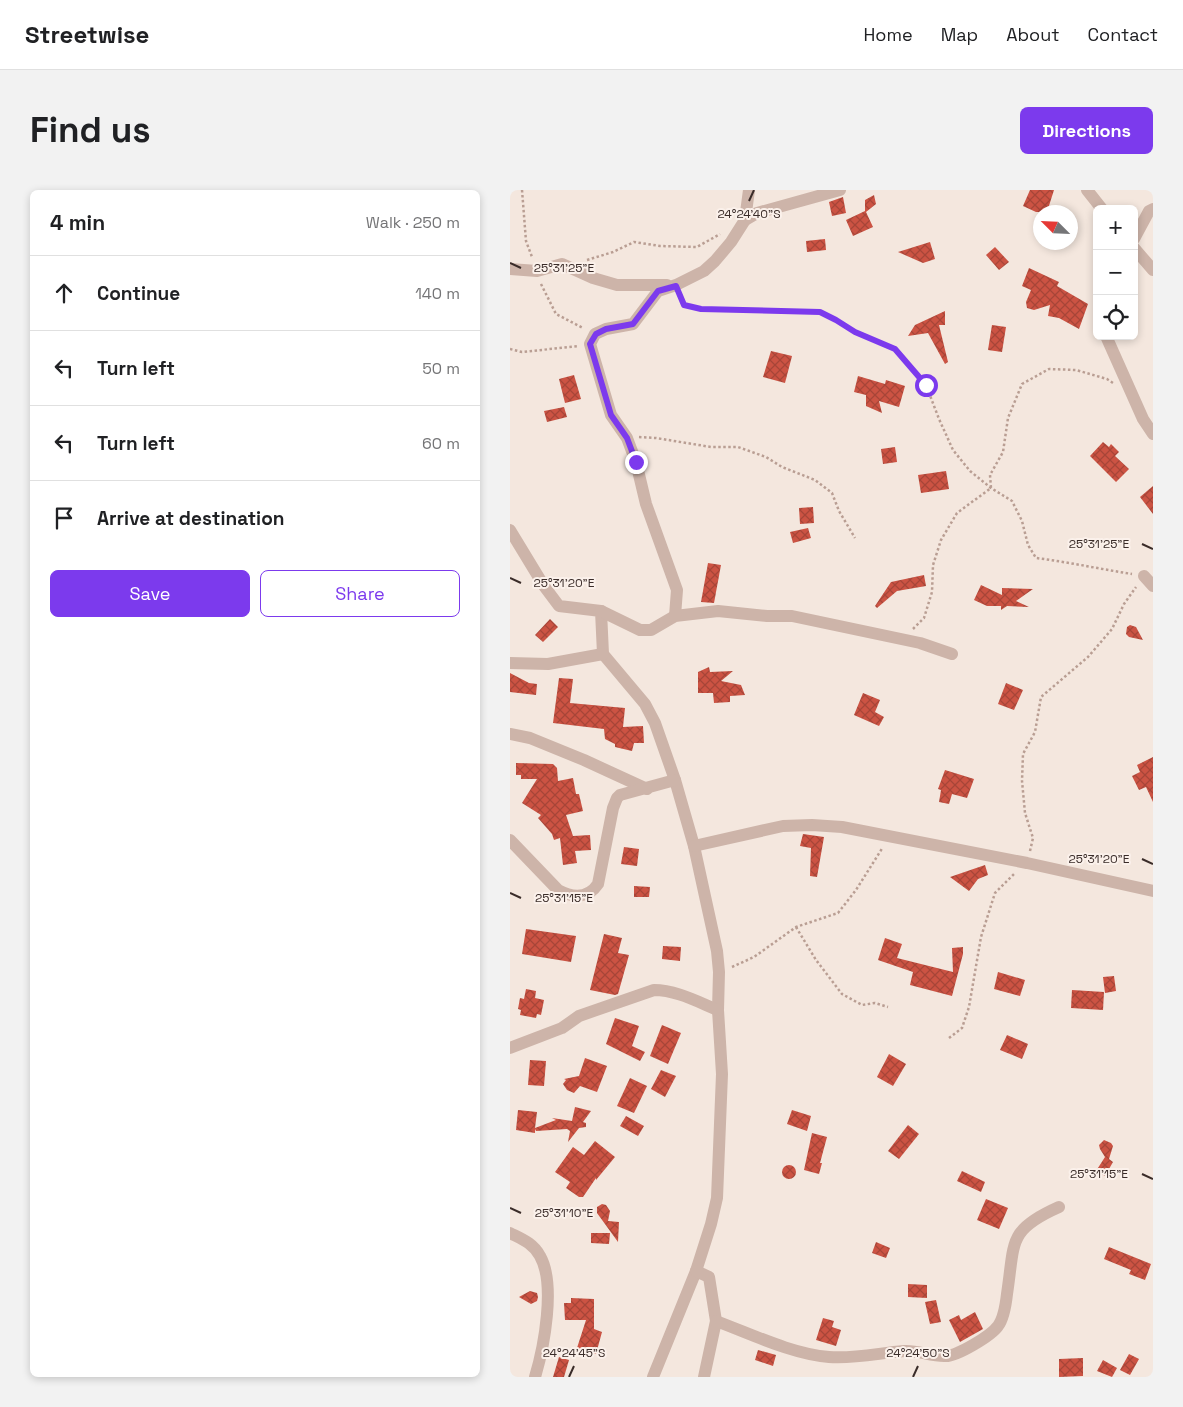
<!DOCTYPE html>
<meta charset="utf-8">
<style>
:root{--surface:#fff;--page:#f2f2f2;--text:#202124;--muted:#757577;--line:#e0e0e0;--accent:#7c3aed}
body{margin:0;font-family:"Space Grotesk",sans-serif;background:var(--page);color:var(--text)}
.controls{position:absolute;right:15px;top:15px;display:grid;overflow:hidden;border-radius:8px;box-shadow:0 2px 8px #0003}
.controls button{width:45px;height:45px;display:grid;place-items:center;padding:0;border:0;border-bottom:1px solid var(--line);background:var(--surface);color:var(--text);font:25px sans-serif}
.compass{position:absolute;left:523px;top:15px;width:45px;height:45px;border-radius:50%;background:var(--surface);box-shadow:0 2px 8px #0003;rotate:294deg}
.stop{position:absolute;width:15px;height:15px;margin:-11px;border:4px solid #7c3aed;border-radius:50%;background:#fff}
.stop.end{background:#7c3aed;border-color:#fff;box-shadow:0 1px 5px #0008}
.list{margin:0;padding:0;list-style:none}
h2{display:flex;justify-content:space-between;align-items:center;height:65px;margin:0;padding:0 20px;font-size:21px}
h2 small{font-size:16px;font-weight:400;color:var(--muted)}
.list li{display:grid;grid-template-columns:32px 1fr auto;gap:15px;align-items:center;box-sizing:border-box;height:75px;padding:0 20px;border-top:1px solid var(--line)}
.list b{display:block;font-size:19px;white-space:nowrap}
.list em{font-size:16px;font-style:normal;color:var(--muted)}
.actions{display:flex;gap:10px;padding:15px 20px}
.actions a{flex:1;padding:11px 0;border:1px solid var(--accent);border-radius:8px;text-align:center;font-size:18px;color:var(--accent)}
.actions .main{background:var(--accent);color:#fff}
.icon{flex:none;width:28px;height:28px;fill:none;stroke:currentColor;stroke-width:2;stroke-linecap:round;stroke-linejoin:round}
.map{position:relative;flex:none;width:643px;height:1187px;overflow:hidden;border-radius:8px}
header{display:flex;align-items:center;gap:30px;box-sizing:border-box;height:70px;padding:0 25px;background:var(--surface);border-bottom:1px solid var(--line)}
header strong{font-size:24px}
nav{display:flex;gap:28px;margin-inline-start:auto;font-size:18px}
.intro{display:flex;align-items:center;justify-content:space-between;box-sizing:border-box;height:120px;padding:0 30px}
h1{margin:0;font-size:35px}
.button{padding:12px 22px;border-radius:8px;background:var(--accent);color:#fff;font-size:18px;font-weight:700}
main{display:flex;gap:30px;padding:0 30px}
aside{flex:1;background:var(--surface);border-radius:8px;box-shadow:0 2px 8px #0003}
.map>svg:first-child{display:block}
.building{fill:url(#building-cross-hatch)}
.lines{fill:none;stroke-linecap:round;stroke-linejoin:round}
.path{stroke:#b99e93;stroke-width:2.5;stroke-dasharray:2.5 2.5;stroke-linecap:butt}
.minor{stroke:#cdb4a9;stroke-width:12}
.route{stroke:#7c3aed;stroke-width:6}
.ticks{fill:none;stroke:#3a2c29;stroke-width:2}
.ticks-label{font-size:12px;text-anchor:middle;fill:#3a2c29;stroke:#fbf1eb;stroke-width:4;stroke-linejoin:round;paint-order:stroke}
</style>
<header>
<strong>Streetwise</strong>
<nav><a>Home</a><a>Map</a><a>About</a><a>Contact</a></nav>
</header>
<div class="intro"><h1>Find us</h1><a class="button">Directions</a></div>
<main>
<aside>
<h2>4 min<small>Walk · 250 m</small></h2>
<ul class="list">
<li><svg class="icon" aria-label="ahead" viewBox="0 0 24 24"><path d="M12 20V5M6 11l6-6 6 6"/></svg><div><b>Continue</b></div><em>140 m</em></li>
<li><svg class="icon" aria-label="left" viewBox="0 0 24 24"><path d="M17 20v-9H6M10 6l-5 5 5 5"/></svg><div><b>Turn left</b></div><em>50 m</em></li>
<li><svg class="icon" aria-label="left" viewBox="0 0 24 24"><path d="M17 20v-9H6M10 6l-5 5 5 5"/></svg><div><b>Turn left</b></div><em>60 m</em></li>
<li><svg class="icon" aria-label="arrive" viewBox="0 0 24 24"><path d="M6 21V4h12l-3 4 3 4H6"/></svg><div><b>Arrive at destination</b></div></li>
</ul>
<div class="actions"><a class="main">Save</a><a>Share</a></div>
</aside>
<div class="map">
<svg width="643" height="1187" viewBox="0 0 643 1187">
<defs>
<pattern id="building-cross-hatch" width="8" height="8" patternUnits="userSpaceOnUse" patternTransform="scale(1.25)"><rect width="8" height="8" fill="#cc5343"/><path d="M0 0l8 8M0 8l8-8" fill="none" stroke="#a74538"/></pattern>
</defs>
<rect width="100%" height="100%" fill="#f4e7de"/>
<!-- building -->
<g class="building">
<polygon points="520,0 544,0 537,22 526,22 513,16"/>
<polygon points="364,5 366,14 356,22 363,37 343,46 336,30 355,21 355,10"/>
<polygon points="333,7 336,23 322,26 319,12"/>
<polygon points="315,49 316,60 297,62 296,51"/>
<polygon points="420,52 425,69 413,73 388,62"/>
<polygon points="485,57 499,72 489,80 476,65"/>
<polygon points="519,78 549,92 547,96 578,114 569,139 549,128 538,126 540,115 524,120 517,118 516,112 521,100 512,96"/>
<polygon points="435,121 435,135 429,135 438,172 435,174 418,143 398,146 405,135"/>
<polygon points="482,135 496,137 492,162 478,160"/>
<polygon points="261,161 282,166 275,193 253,187"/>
<polygon points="64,185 71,209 55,213 49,189"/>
<polygon points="348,186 375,194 376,190 395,196 389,217 369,211 372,223 356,216 356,205 344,202"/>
<polygon points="54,217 57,227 37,232 34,221"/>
<polygon points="593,252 599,257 601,254 609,262 605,266 619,279 606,292 580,266"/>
<polygon points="385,257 387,272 373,274 371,259"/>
<polygon points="436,281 439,299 411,303 408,285"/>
<polygon points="643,296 643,324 630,307"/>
<polygon points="303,317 304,333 290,334 289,318"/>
<polygon points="298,338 301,348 283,353 280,342"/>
<polygon points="198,373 211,375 204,413 191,412"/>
<polygon points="414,385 416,396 387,401 367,418 365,416 381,392"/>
<polygon points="471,395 492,405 492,398 523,399 506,411 519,417 497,416 491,420 491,416 477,416 464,410"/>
<polygon points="40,429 48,437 33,452 25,445"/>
<polygon points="620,435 626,437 633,450 619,447 616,444 617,437"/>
<polygon points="199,477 200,482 223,481 211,491 231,495 235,505 220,506 220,512 204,513 203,503 188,503 188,482"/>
<polygon points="0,483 19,493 27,494 26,505 0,502"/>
<polygon points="49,488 63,489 60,513 115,518 113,537 133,536 134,553 124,553 122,561 105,557 105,554 95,549 94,539 43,533"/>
<polygon points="496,493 513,500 504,520 488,514"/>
<polygon points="353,503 370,510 365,522 374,527 369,536 344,525"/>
<polygon points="643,567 643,612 636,597 629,600 622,586 630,582 627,575"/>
<polygon points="6,573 43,574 47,578 48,591 63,588 66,604 69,604 73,621 56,625 63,646 80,645 81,660 65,661 67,673 53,675 50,648 44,650 42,644 28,628 31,625 12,613 27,589 11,589 11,585 6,585"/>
<polygon points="435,580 464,589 457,608 442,604 439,614 429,612 431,600 428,599"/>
<polygon points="293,644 314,647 307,687 300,686 301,658 290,656"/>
<polygon points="114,657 129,659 127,676 111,674"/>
<polygon points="475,675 478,685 468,689 459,701 440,687"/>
<polygon points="124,696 140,697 139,707 124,707"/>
<polygon points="16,739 66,746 61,772 12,764"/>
<polygon points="94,744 112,748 108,763 119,765 108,804 105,805 80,800"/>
<polygon points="375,748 392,754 387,768 443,782 442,758 453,757 453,764 442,806 400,795 403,782 368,770"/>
<polygon points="153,756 171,757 170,771 152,769"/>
<polygon points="488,782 515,790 510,806 484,799"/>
<polygon points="604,786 606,801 595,803 593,787"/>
<polygon points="16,799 26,801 25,808 34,810 31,825 27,824 26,828 10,825 11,820 8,819 10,808 14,809"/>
<polygon points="562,800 594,802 593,820 561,818"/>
<polygon points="105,828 129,836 122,856 135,862 130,871 96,854"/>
<polygon points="152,835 171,843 158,874 140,866"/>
<polygon points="497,845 518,854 512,869 490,860"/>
<polygon points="379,864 396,874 383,896 367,887"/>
<polygon points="75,868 97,876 87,902 70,896 64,903 57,900 53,894 56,890 54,889 69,886"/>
<polygon points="20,870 36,871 34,896 18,895"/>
<polygon points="151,880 166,886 155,907 141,899"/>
<polygon points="120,888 137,896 124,923 107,916"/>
<polygon points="65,917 81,921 73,932 76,933 76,937 69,938 58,952 60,941 57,939 26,941 25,939 25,943 6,940 8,920 27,922 25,938 46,930 42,928 62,931"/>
<polygon points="282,920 301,926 297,941 277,934"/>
<polygon points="116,926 134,936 128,946 110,936"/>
<polygon points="398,935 409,944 389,969 378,961"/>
<polygon points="302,943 317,947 310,973 312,973 309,984 294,980"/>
<polygon points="594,950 601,953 603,956 599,969 603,972 595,986 586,981 595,967 590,959 589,955"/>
<polygon points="85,951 105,967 86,990 86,988 73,1007 69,1007 56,998 60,992 45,982 63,957 74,965"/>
<circle cx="279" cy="982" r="7"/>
<polygon points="452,981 475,992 471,1002 447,991"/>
<polygon points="476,1009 498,1018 489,1039 467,1030"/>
<polygon points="92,1014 96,1015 100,1021 98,1031 109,1032 108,1052 87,1023 87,1017"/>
<polygon points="81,1043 100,1043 99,1054 81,1053"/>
<polygon points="366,1052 380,1058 376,1068 362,1063"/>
<polygon points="599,1057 641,1074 635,1090 619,1084 621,1080 594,1069"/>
<polygon points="398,1094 417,1095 417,1108 398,1107"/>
<polygon points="20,1101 27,1103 28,1107 27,1111 21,1114 9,1107"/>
<polygon points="61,1108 84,1109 84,1139 92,1142 86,1164 67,1158 76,1130 55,1130 54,1113 61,1113"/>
<polygon points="426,1110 431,1132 420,1134 415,1112"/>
<polygon points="465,1122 473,1139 450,1152 439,1130 449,1125 451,1130"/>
<polygon points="313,1128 324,1131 322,1137 331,1140 326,1156 306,1150"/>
<polygon points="248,1160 266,1165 263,1176 245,1170"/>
<polygon points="619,1164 629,1169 620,1185 610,1180"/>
<polygon points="49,1167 59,1170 54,1187 43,1187"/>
<polygon points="573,1168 573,1186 549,1187 549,1169"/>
<polygon points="593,1170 607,1178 602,1187 587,1181"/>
</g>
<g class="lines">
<!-- path -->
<g class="path">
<polyline points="12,0 16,51 22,67"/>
<polyline points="77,70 103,62 124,52 150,56 187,57 210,44"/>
<polyline points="31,94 46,124 73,138"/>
<path d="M 170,106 L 174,115 L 191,119 L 310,122 L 345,142 L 385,159 L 416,195 L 429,229 L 443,260 L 460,281 L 481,298 L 502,311 L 512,331 L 518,355 L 526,368 C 558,372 590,379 622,384"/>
<polyline points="0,159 12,162 69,156"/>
<polyline points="129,247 146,248 201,257 228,257 256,267 272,277 305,290 322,303 329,321 345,348"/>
<polyline points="403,439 414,428 422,402 423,375 431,350 447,323 481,298 480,285 493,262 498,228 512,194 539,179 566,180 597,189 603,193"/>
<polyline points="520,661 523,648 515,623 512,591 513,564 525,542 531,507 578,467 602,439 614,414 626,397"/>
<polyline points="286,737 306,770 332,804 352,815 365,813 378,817"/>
<polyline points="222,777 244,767 286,737 328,723 346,700 373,657"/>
<polyline points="439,848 452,838 459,817 471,747 485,703 505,683"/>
</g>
<!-- minor -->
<g class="minor">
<polyline points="577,0 592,19"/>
<polyline points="235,30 247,23 330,0"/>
<polyline points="624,49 639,21 643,19"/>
<polyline points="624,58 643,80"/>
<polyline points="0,79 27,81 52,74 83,88 107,95 157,95"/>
<polyline points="596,146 633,229 643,244"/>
<polyline points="0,340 34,396 49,416 91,421 93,464 135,514 145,533 165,590 184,656 207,761 209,782 208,820 212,884 207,1008 201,1034 186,1081 143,1187"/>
<polyline points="634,386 643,396"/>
<polyline points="91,421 130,440 141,440 165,426 208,421 257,426 282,426 410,453 442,464"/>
<polyline points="165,426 167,400 136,314 126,272 117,248 101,225 80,154 85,144 96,139 123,134 148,101 166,95 194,81 205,71 221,52 235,30 239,0"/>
<polyline points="0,473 38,474 93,464"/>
<polyline points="0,544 20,548 74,570 137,599"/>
<path d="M 0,650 L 48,700 C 63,708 78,709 88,694 L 103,618 L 107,608 L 110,605 L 165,590"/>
<polyline points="184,656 273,636 302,635 332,637 517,673 643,701"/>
<path d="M 0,858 L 52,838 L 69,826 L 144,800 C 166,800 188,812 208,820"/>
<path d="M 0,1043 C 12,1049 23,1053 30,1066 C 46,1094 34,1157 25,1187"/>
<polyline points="186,1081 199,1087 206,1131 194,1187"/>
<path d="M 206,1131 C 241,1144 282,1164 319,1167 C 345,1169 369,1163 394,1161 C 408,1160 422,1167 436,1166 C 447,1166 481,1146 488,1136 C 494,1128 496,1113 497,1104 C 505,1052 497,1040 549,1017"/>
</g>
</g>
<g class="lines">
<!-- route -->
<polyline class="route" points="126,272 117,248 101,225 80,154 86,144 96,139 123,134 148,101 166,96 174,115 191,119 310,122 326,130 345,142 385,159 416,195"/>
</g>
<!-- ticks -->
<path class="ticks" d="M 239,11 L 244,0M 0,73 L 11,78M 632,354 L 643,359M 0,388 L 11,393M 632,669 L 643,674M 0,703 L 11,708M 632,984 L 643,989M 0,1018 L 11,1023M 59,1187 L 64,1176M 403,1187 L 408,1176"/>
<g class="ticks-label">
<text x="239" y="28">24°24'40"S</text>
<text x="54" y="82">25°31'25"E</text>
<text x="589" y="358">25°31'25"E</text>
<text x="54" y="397">25°31'20"E</text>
<text x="589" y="673">25°31'20"E</text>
<text x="54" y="712">25°31'15"E</text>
<text x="589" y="988">25°31'15"E</text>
<text x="54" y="1027">25°31'10"E</text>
<text x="64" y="1167">24°24'45"S</text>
<text x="408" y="1167">24°24'50"S</text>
</g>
</svg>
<div class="controls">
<button>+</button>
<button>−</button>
<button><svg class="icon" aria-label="locate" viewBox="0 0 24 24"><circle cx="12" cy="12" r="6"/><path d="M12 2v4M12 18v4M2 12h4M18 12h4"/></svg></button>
</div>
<svg class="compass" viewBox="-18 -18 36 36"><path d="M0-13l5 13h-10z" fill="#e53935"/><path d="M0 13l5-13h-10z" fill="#757577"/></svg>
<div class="stop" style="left:416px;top:195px"></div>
<div class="stop end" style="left:126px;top:272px"></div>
</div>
</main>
